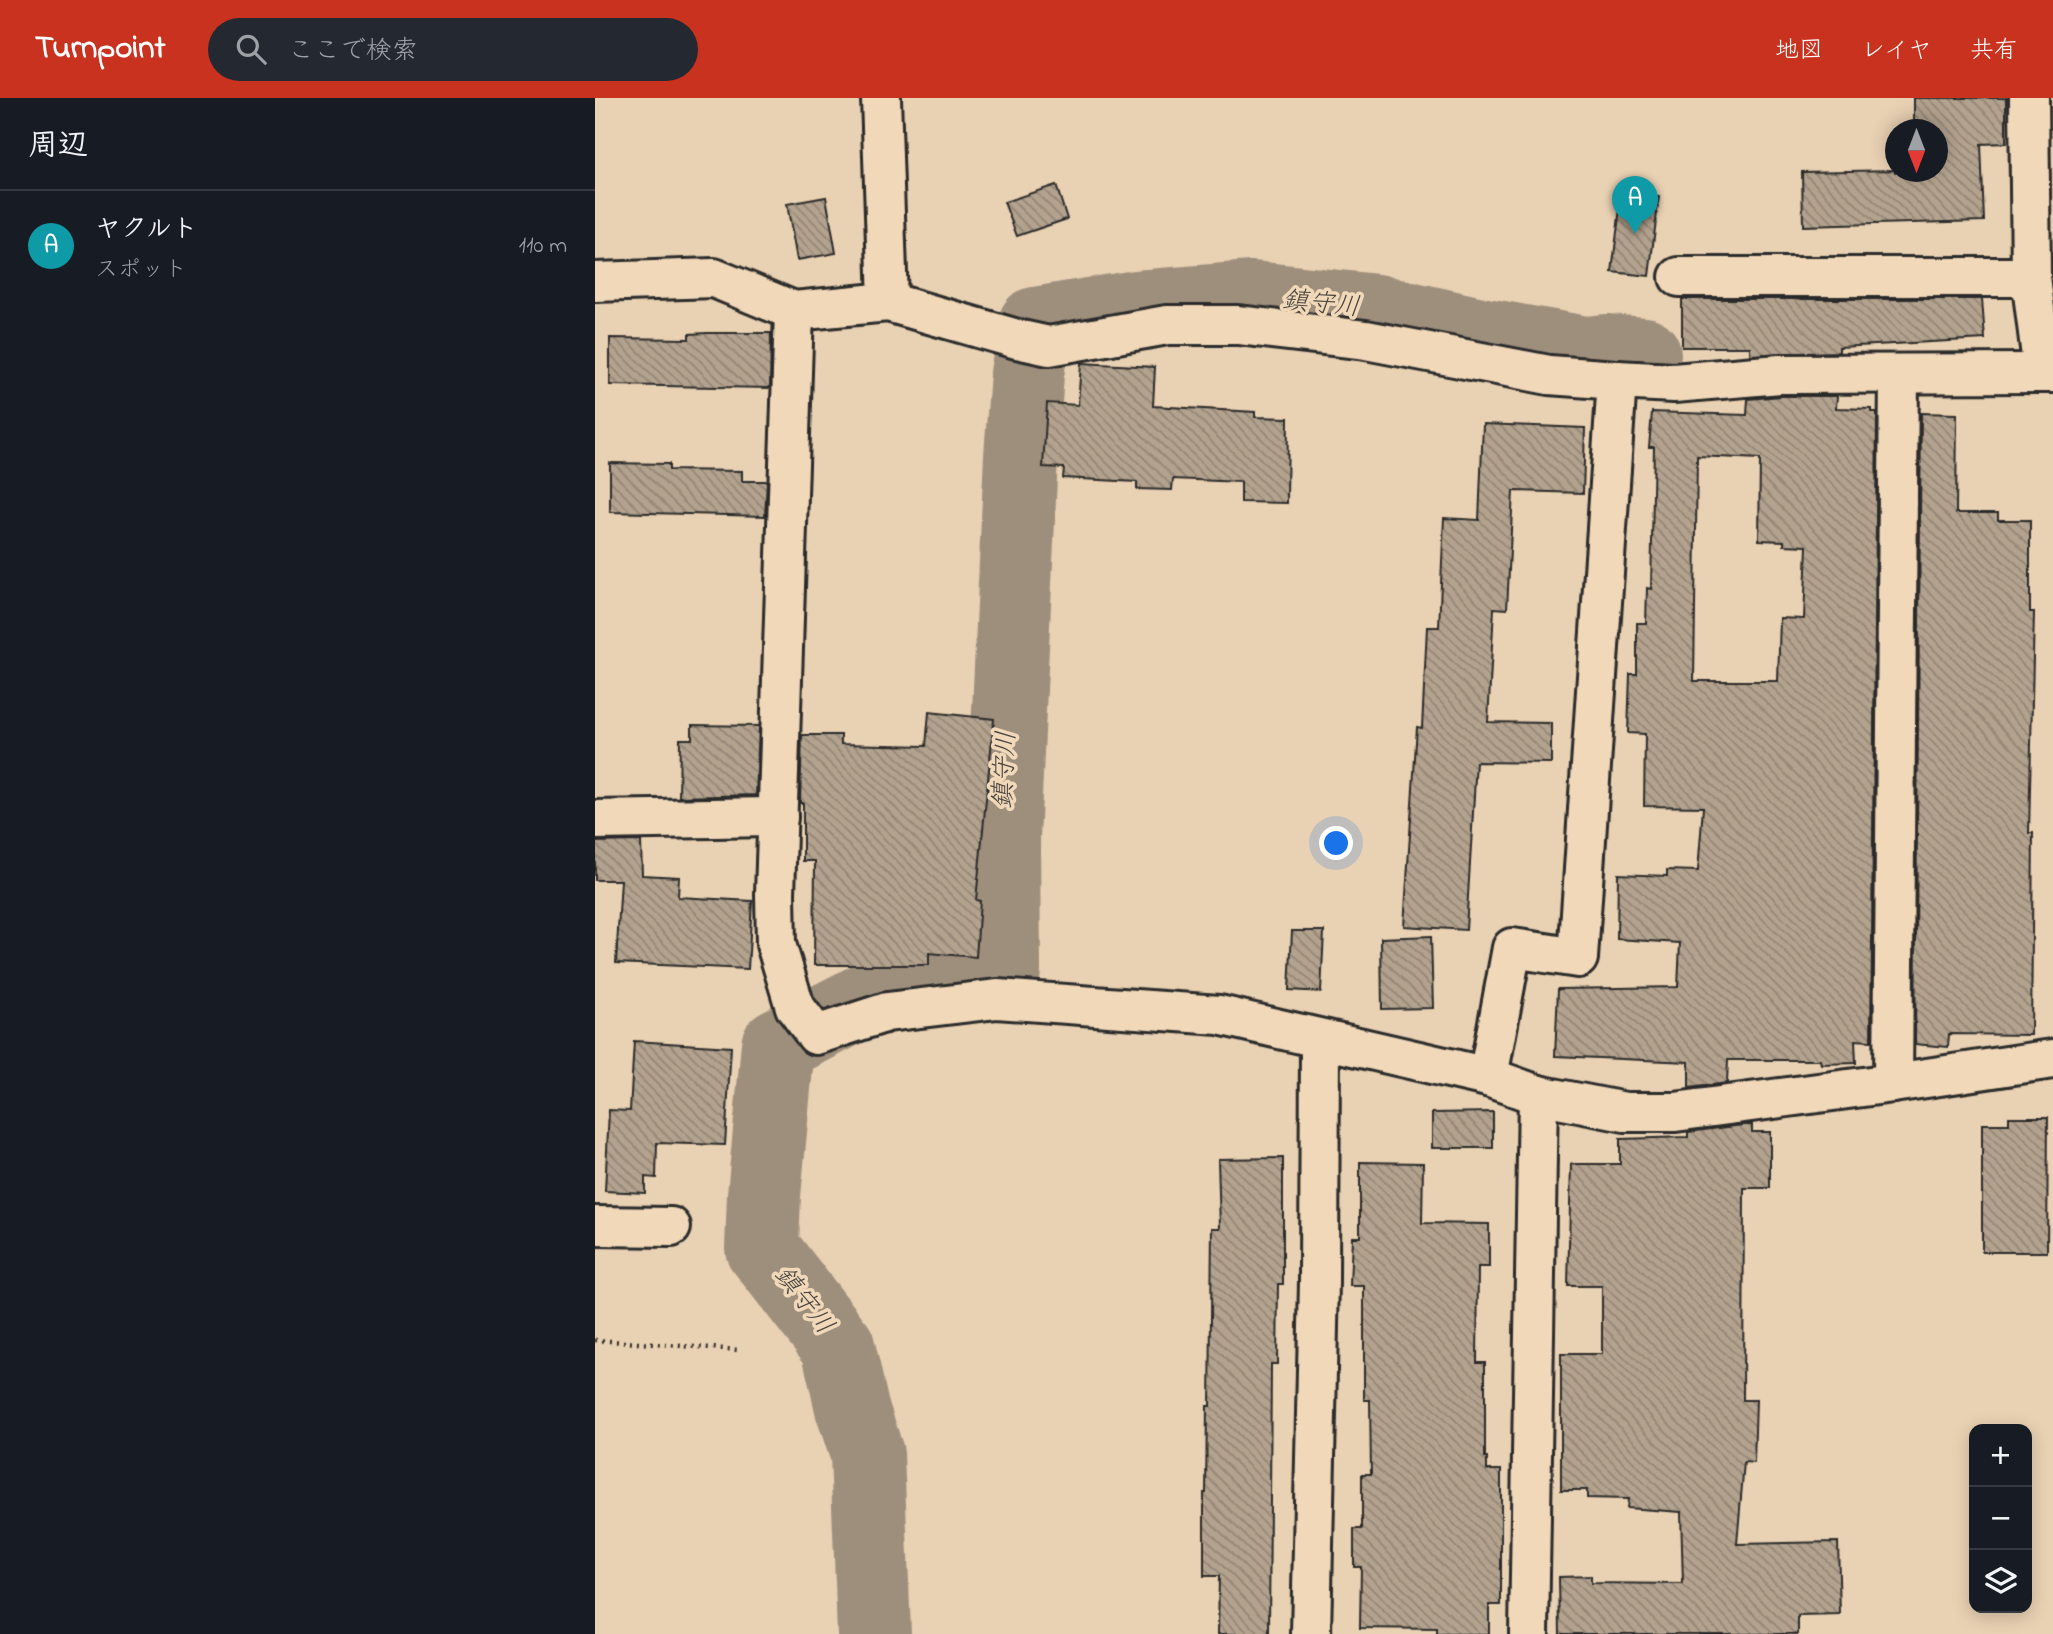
<!DOCTYPE html>
<html lang="ja">
<meta charset="utf-8">
<style>
:root{--surface:#171b24;--page:#242831;--text:#f1f3f6;--muted:#9ea1a6;--line:#363941;--accent:#c8321e}
body{margin:0;font-family:"Indie Flower","Klee One",sans-serif;background:var(--page);color:var(--text)}
.controls{position:absolute;right:21px;bottom:21px;display:grid;overflow:hidden;border-radius:14px;box-shadow:0 4px 18px #0003}
.controls button{width:63px;height:63px;display:grid;place-items:center;padding:0;border:0;border-bottom:2px solid var(--line);background:var(--surface);color:var(--text);font:35px sans-serif}
.compass{position:absolute;left:1290px;top:21px;width:63px;height:63px;border-radius:50%;background:var(--surface);box-shadow:0 4px 18px #0003;rotate:180deg}
.you{position:absolute;left:742px;top:746px;width:24px;height:24px;margin:-18px;border:5px solid #fff;border-radius:50%;background:#1a73e8;box-shadow:0 0 0 10px #1a73e833}
.badge{display:grid;place-items:center;width:46px;height:46px;border-radius:50%;background:var(--accent);color:#fff;font-size:23px;font-weight:700}
.pin{position:absolute;translate:-50% -58px;filter:drop-shadow(0 2px 4px #0008)}
.pin::after{content:'';position:absolute;top:37px;width:24px;height:21px;background:inherit;clip-path:polygon(0 0,100% 0,50% 100%)}
.list{margin:0;padding:0;list-style:none}
h2{display:flex;justify-content:space-between;align-items:center;height:91px;margin:0;padding:0 28px;font-size:30px}
h2 small{font-size:23px;font-weight:400;color:var(--muted)}
.list li{display:grid;grid-template-columns:46px 1fr auto;gap:21px;align-items:center;box-sizing:border-box;height:112px;padding:0 28px;border-top:2px solid var(--line)}
.list b{display:block;font-size:26px;white-space:nowrap}
.list p{margin:0;font-size:23px;white-space:nowrap;color:var(--muted)}
.list em{font-size:23px;font-style:normal;color:var(--muted)}
.icon{flex:none;width:38px;height:38px;fill:none;stroke:currentColor;stroke-width:2;stroke-linecap:round;stroke-linejoin:round}
.map{position:relative;flex:none;width:1458px;height:1536px;overflow:hidden}
header{display:flex;align-items:center;gap:42px;box-sizing:border-box;height:98px;padding:0 35px;background:var(--accent);color:#fff}
header strong{font-size:33px}
nav{display:flex;gap:38px;margin-inline-start:auto;font-size:24px}
.search{width:490px;height:63px;background:var(--page);display:flex;align-items:center;gap:18px;box-sizing:border-box;padding:0 24px;border-radius:38px;color:var(--muted);font-size:26px}
main{display:flex}
aside{flex:1;background:var(--surface)}
.map>svg:first-child{display:block}
.lines{fill:none;stroke-linecap:round;stroke-linejoin:round}
.river{stroke:#9e8f7d;stroke-width:74}
.building{fill:url(#building-back-hatch);stroke:#2b2b2b;stroke-width:2;fill-rule:evenodd}
.minor-casing{stroke:#2b2b2b;stroke-width:44}
.path{stroke:#2b2b2b;stroke-width:4.5;stroke-dasharray:2 5;stroke-linecap:butt}
.minor{stroke:#f1d8b9;stroke-width:38}
.labels{text-anchor:middle;dominant-baseline:central;stroke-width:7;stroke-linejoin:round;paint-order:stroke}
.water-label{font-size:26px;font-style:italic;fill:#484440;stroke:#f1d8b9}
</style>
<header>
<strong>Turnpoint</strong>
<div class="search"><svg class="icon" aria-label="search" viewBox="0 0 24 24"><circle cx="10" cy="10" r="6"/><path d="M15 15l6 6"/></svg>ここで検索</div>
<nav><a>地図</a><a>レイヤ</a><a>共有</a></nav>
</header>
<main>
<aside>
<h2>周辺<small></small></h2>
<ul class="list">
<li><span class="badge" style="background:#0f9aa8">A</span><div><b>ヤクルト</b><p>スポット</p></div><em>110 m</em></li>
</ul>
</aside>
<div class="map">
<svg width="1458" height="1536" viewBox="0 0 1458 1536">
<defs>
<pattern id="building-back-hatch" width="6" height="6" patternUnits="userSpaceOnUse" patternTransform="scale(1.75)"><rect width="6" height="6" fill="#b3a28e"/><path d="M-1 5l2 2M0 0l6 6M5-1l2 2" fill="none" stroke="#928474"/></pattern>
</defs>
<rect width="100%" height="100%" fill="#e9d1b3"/>
<filter id="ink" filterUnits="userSpaceOnUse"><feTurbulence type="fractalNoise" baseFrequency=".0143" numOctaves="2"/><feDisplacementMap in="SourceGraphic" scale="14" xChannelSelector="R" yChannelSelector="G"/><feConvolveMatrix kernelMatrix="1 2 1 2 8 2 1 2 1" color-interpolation-filters="sRGB"/></filter>
<g filter="url(#ink)">
<g class="lines">
<!-- river -->
<polyline class="river" points="279,1536 272,1356 257,1310 243,1248 167,1150 169,1097 183,947 286,894 321,880 409,873 408,740 426,358 432,276 440,226 542,209 657,200 782,213 890,237 990,255 1011,253 1049,256"/>
</g>
<!-- building -->
<g class="building">
<polygon points="1319,0 1411,0 1411,45 1386,46 1389,123 1208,128 1207,74 1300,72 1300,74 1342,74 1342,32 1319,32"/>
<polygon points="461,87 472,121 422,138 409,104"/>
<polygon points="1027,94 1064,99 1054,178 1017,174"/>
<polygon points="231,99 241,155 202,162 192,106"/>
<polygon points="1087,201 1387,201 1390,241 1244,249 1244,254 1155,257 1155,249 1087,249"/>
<polygon points="112,235 176,235 175,290 15,287 15,240 94,241 94,236"/>
<polygon points="486,265 560,269 558,308 660,314 660,319 693,320 692,405 646,404 646,384 578,381 577,392 542,391 542,384 468,380 469,370 448,369 452,305 483,307"/>
<path d="M 1186,298 L 1242,298 L 1241,310 L 1277,311 L 1277,314 L 1282,314 L 1276,943 L 1260,942 L 1261,965 L 1226,966 L 1225,962 L 1133,962 L 1132,985 L 1094,990 L 1094,964 L 960,958 L 963,891 L 1083,889 L 1085,845 L 1022,841 L 1023,776 L 1072,778 L 1072,772 L 1103,773 L 1108,709 L 1049,708 L 1050,636 L 1033,635 L 1035,576 L 1042,576 L 1042,525 L 1051,525 L 1052,490 L 1056,491 L 1059,349 L 1054,349 L 1057,314 L 1152,317 L 1153,301 ZM 1102,358 L 1165,361 L 1164,442 L 1189,443 L 1189,447 L 1212,448 L 1209,521 L 1185,520 L 1183,583 L 1099,583 Z"/>
<polygon points="1326,315 1362,316 1361,415 1403,415 1403,422 1435,422 1435,514 1439,514 1434,735 1438,735 1436,937 1354,936 1353,949 1320,946"/>
<polygon points="888,326 990,330 988,395 918,393 912,511 899,510 893,624 956,625 956,665 881,664 871,832 809,828 822,629 827,630 832,529 844,529 849,420 884,422"/>
<polygon points="15,365 74,366 74,372 147,373 147,383 172,383 170,418 15,414"/>
<polygon points="334,614 399,621 381,802 385,803 381,859 334,855 334,867 219,867 220,763 208,763 208,705 205,705 207,637 246,637 246,646 331,648"/>
<polygon points="97,627 164,628 161,697 84,699 85,641 97,641"/>
<polygon points="46,743 47,777 84,779 83,799 157,803 153,871 21,865 26,782 0,782 0,744"/>
<polygon points="697,833 729,833 726,894 694,892"/>
<polygon points="836,838 838,910 787,911 786,840"/>
<polygon points="39,943 136,949 130,1047 62,1045 61,1080 50,1079 50,1095 10,1093 14,1012 35,1013"/>
<polygon points="898,1014 898,1050 837,1050 837,1015"/>
<polygon points="1414,1019 1453,1019 1452,1154 1387,1154 1387,1026 1414,1026"/>
<polygon points="1148,1027 1157,1027 1157,1034 1175,1034 1175,1090 1149,1090 1148,1302 1161,1302 1159,1365 1149,1364 1142,1446 1243,1444 1245,1517 1203,1518 1203,1536 965,1536 964,1479 996,1478 996,1485 1088,1486 1086,1414 1032,1410 1033,1401 992,1400 992,1392 966,1392 966,1256 1007,1256 1007,1188 973,1188 976,1066 1025,1066 1025,1041 1093,1039 1093,1034"/>
<polygon points="688,1060 688,1186 683,1186 682,1266 676,1266 674,1536 623,1536 624,1478 609,1478 609,1395 611,1395 612,1308 615,1308 617,1130 625,1130 623,1061"/>
<polygon points="765,1064 828,1065 827,1125 894,1126 894,1169 883,1169 882,1264 890,1264 890,1360 892,1360 892,1372 906,1372 906,1507 894,1507 894,1536 842,1536 842,1531 765,1530 766,1469 759,1469 759,1431 767,1431 767,1376 776,1376 775,1302 769,1302 769,1188 755,1188 757,1139 765,1139"/>
</g>
<g class="lines">
<defs>
<g id="minor">
<polyline points="286,0 293,204"/>
<polyline points="1434,0 1436,179 1448,274"/>
<polyline points="1084,179 1436,179"/>
<polyline points="0,184 119,180 199,213"/>
<polyline points="1458,275 1185,276 1079,285 1022,282 954,277 771,242 643,227 572,227 454,248 422,241 293,204 199,213 180,796 181,846 200,909 221,937 292,914 402,901 624,917 893,979 943,997 1030,1014 1080,1014 1298,985 1458,961"/>
<polyline points="0,722 183,719"/>
<polyline points="893,979 917,850 983,860 1022,282"/>
<polyline points="1298,985 1304,276"/>
<polyline points="0,1128 76,1129"/>
<polyline points="716,1536 724,1184 725,941"/>
<polyline points="934,1536 943,997"/>
</g>
</defs>
<!-- minor casing -->
<use href="#minor" class="minor-casing"/>
<!-- path -->
<polyline class="path" points="0,1242 145,1252"/>
<!-- minor -->
<use href="#minor" class="minor"/>
</g>
</g>
<g class="labels">
<!-- water labels -->
<g class="water-label">
<text transform="translate(726 207) rotate(6)">鎮守川</text>
<text transform="translate(411 672) rotate(-87)">鎮守川</text>
<text transform="translate(208 1203) rotate(52)">鎮守川</text>
</g>
</g>
</svg>
<div class="controls">
<button>+</button>
<button>−</button>
<button><svg class="icon" aria-label="layers" viewBox="0 0 24 24"><path d="M12 4l9 5-9 5-9-5zM3 14l9 5 9-5"/></svg></button>
</div>
<svg class="compass" viewBox="-18 -18 36 36"><path d="M0-13l5 13h-10z" fill="#e53935"/><path d="M0 13l5-13h-10z" fill="#9ea1a6"/></svg>
<div class="you"></div>
<div class="pin badge" style="left:1040px;top:136px;background:#0f9aa8">A</div>
</div>
</main>
